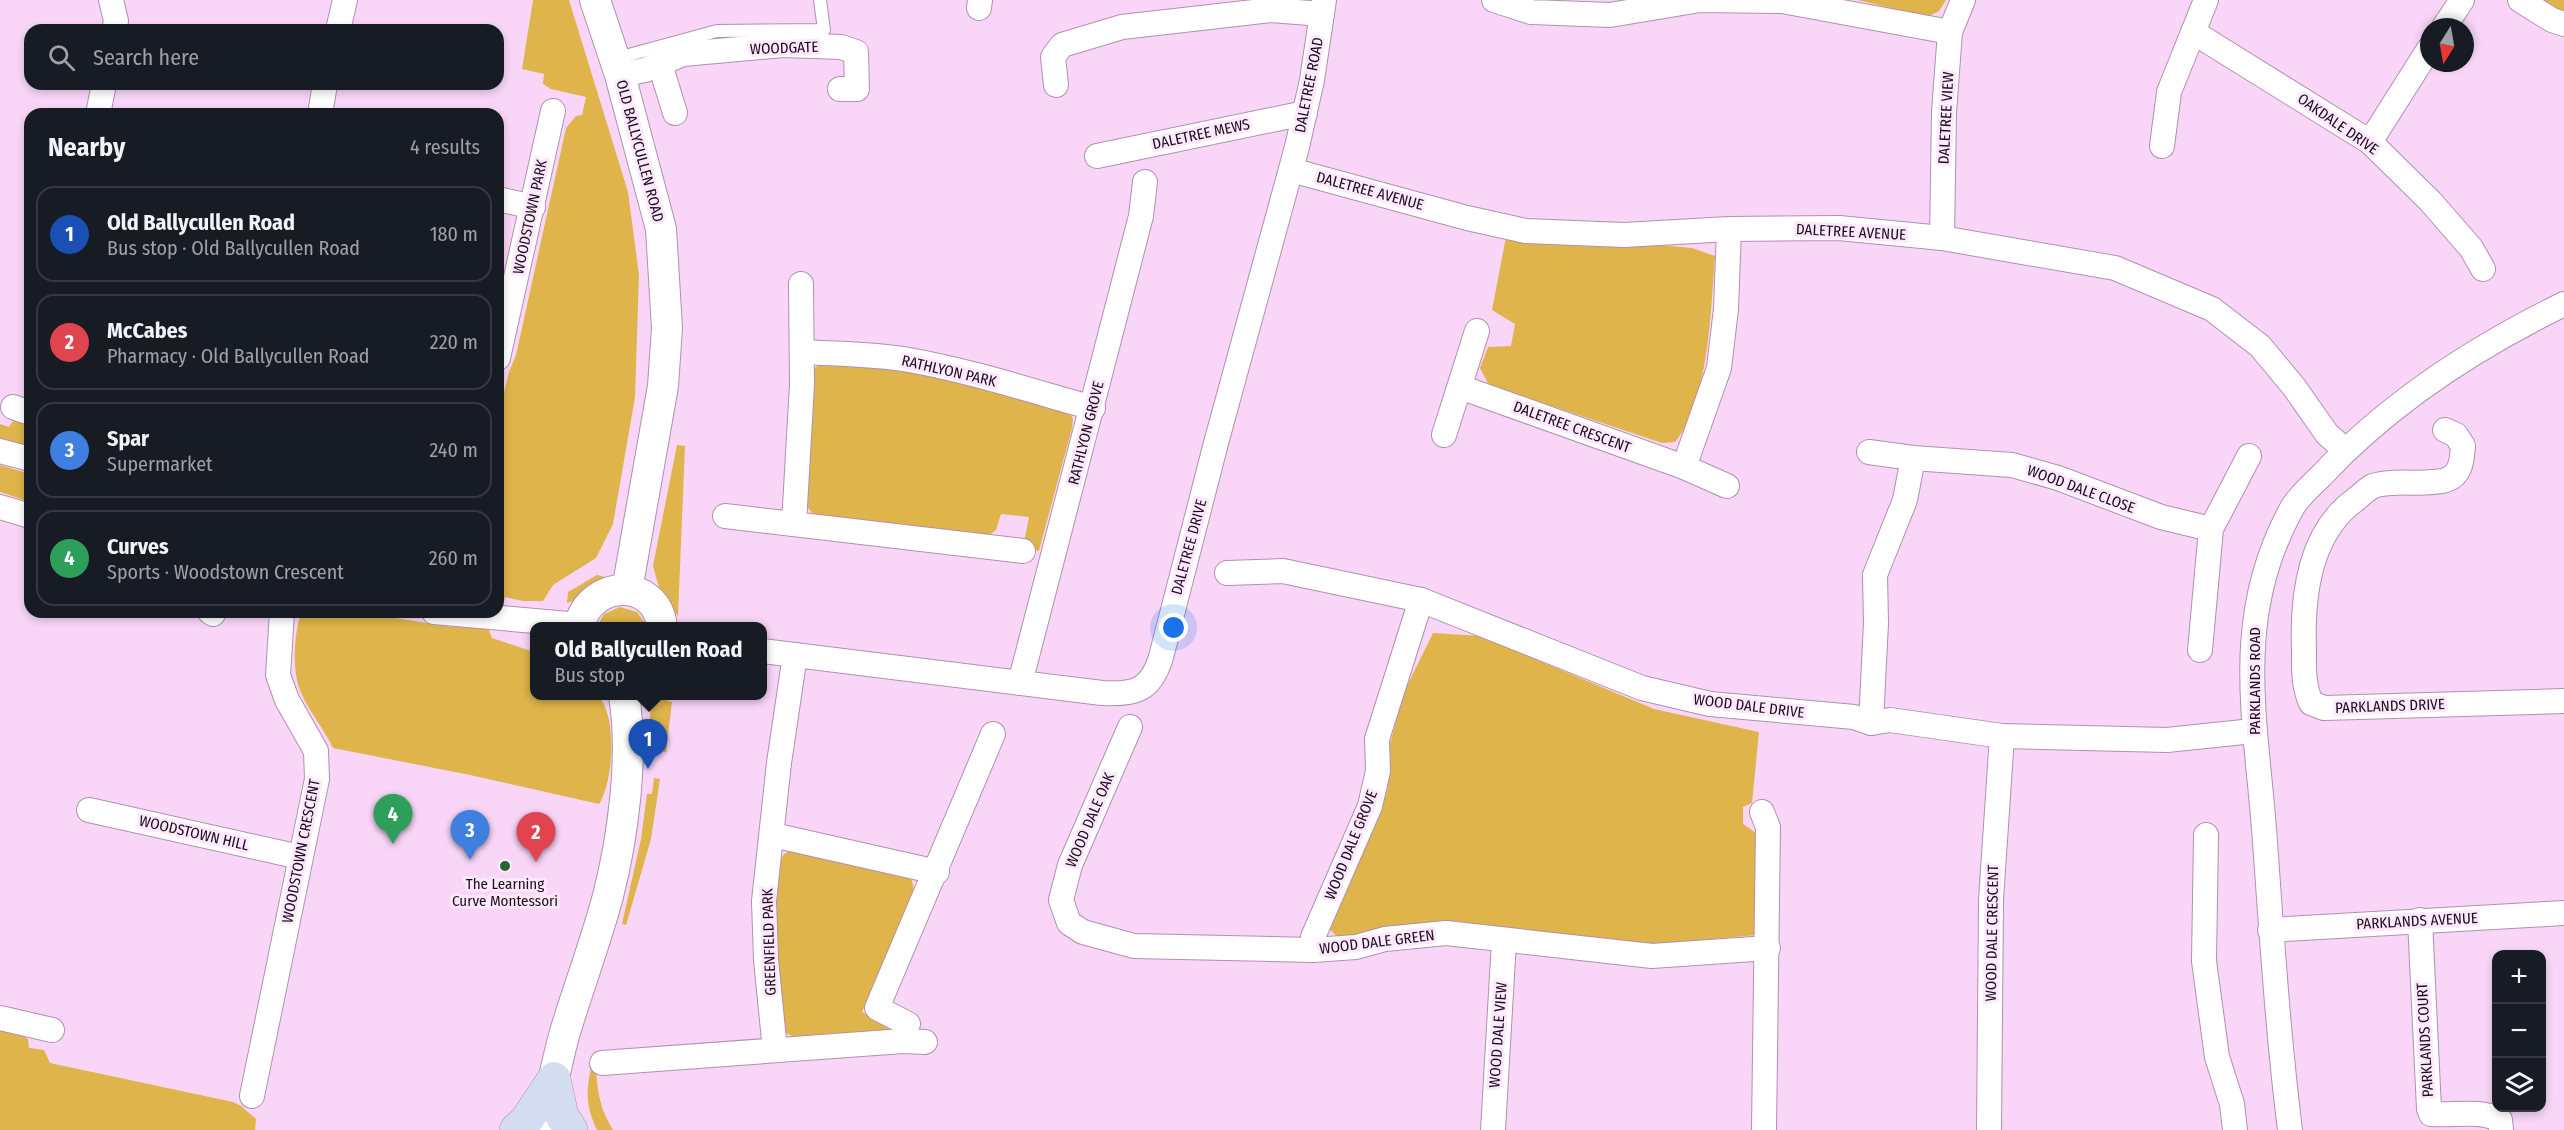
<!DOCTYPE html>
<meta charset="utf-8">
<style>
:root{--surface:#171b24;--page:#20242c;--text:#f1f3f6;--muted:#9ea1a6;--line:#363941;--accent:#95b49c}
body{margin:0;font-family:"Fira Sans Condensed",sans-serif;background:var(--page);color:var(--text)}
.controls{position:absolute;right:18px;bottom:18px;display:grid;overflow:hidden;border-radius:12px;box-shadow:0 3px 9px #0003}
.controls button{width:54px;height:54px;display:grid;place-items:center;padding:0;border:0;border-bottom:2px solid var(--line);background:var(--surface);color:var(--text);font:30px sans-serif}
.compass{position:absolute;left:2420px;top:18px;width:54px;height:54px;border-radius:50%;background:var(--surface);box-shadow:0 3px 9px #0003;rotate:191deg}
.you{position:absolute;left:1174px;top:628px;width:21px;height:21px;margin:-15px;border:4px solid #fff;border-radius:50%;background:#1a73e8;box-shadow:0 0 0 9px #1a73e833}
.badge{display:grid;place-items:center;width:39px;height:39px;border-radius:50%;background:var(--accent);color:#fff;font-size:20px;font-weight:700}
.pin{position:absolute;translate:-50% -50px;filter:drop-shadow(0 2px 3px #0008)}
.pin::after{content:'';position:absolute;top:32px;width:21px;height:18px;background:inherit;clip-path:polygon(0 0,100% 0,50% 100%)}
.popup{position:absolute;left:530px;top:622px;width:237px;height:78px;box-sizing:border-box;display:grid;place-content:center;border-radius:12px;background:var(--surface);filter:drop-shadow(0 2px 4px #0005);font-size:20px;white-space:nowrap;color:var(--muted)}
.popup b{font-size:22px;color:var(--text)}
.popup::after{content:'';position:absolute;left:50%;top:100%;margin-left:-12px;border:12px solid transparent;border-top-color:var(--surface)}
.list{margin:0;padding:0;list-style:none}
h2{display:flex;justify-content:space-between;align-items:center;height:78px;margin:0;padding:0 24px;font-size:26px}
h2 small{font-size:20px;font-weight:400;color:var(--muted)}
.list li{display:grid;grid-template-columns:39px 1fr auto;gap:18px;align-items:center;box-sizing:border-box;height:96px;margin:0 12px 12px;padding:0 12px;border:2px solid var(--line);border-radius:18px}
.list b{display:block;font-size:22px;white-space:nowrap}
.list p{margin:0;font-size:20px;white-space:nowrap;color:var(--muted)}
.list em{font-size:20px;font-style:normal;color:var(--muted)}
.icon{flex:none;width:33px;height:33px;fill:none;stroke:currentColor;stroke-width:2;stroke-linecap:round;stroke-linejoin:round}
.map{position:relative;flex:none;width:2564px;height:1130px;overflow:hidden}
.search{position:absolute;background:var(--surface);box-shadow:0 3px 9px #0003;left:24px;top:24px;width:480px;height:66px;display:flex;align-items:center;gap:15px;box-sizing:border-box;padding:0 21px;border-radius:18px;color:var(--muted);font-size:22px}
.panel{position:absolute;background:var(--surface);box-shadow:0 3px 9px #0003;left:24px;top:108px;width:480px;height:510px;border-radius:18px}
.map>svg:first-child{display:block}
.green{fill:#dfb44a}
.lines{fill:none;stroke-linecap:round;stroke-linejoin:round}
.service-casing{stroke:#b090b0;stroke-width:14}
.minor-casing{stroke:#b090b0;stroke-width:26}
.tertiary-casing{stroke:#b090b0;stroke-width:32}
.secondary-casing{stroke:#b090b0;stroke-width:34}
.service{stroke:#fff;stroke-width:12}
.minor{stroke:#fff;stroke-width:24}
.tertiary{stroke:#fff;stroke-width:30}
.secondary{stroke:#d4dcef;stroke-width:33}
.poi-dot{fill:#25662f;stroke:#fee8fd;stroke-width:2}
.labels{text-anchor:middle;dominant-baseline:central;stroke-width:6;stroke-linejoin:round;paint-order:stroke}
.street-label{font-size:15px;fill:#1a0e1a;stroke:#fee8fd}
.poi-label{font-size:15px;fill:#1a0e1a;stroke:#fee8fd}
</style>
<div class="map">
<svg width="2564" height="1130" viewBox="0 0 2564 1130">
<rect width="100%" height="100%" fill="#f9d6f8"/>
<!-- green -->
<g class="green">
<polygon points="533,0 569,0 628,192 639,275 635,397 613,524 596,558 553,585 543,601 523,601 505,597 503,604 498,602 498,417 509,372 516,355 566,128 576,116 582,115 586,97 551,89 543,84 544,74 522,69"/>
<polygon points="1858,0 1946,0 1939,11 1927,17"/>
<polygon points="2540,0 2564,0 2564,12"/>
<path d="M 1506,237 L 1659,245 L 1692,248 L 1715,256 C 1711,305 1709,405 1675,442 L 1662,443 L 1489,385 L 1480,368 L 1488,347 L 1511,346 L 1515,324 L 1492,310 Z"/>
<polygon points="822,362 935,373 1069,412 1073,419 1072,428 1039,551 1023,547 1029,517 1001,514 996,530 988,536 813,514 804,503 810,372"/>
<polygon points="22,417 30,420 30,448 0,440 0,424 9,427 13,421"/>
<polygon points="677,445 685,446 678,616 662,598 653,566"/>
<polygon points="0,465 30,474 30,502 0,492"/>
<path d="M 597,575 L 605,577 C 594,590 582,598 567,603 L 568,592 Z"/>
<polygon points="620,607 637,612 647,626 597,626 604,614"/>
<path d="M 301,612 L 357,612 L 452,627 L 488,628 L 492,638 L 534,652 L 534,696 L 599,696 C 617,718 614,780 599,804 L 470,775 L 333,748 C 324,729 311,714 302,695 C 291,673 294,635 301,612 Z"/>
<polygon points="1433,633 1480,636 1654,709 1759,732 1752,803 1743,807 1743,824 1756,833 1757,935 1646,945 1340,939 1326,926 1378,818 1388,788 1387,755 1404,692"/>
<polygon points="652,696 668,696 667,701 672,702 666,752 653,750 655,736 648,735"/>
<polygon points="654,778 660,779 651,839 626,925 622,924 641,839 647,794 652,794"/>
<polygon points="792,850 902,873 912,880 914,891 862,1012 899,1031 797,1038 781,1031 773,946 777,866 784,854"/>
<polygon points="0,1029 17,1032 28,1039 29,1048 44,1050 50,1063 233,1102 241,1106 256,1119 255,1130 0,1130"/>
<path d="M 595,1050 C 597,1082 596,1102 613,1130 L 597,1130 C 582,1098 588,1083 595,1050 Z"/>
</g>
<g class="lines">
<defs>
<polyline id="service" points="614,59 717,31 824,30 820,0"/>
<g id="minor">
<polyline points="111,0 116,21 114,30"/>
<polyline points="1494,0 1531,12 1610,15 1700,0 1782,1 1950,32"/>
<polyline points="2520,0 2552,20 2564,24"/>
<polyline points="979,8 980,0"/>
<polyline points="2444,27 2462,0"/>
<polyline points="338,30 345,0"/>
<polyline points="2193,32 2370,142 2430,201 2471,248 2483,269"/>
<polyline points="660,64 675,113"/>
<polyline points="620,75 645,70 683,54 783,45 841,47 856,52 857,89 840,89"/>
<polyline points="1056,85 1053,57 1062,45 1122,27 1271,10 1322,14"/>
<polyline points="98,114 104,84"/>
<polyline points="320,114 325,84"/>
<polyline points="2370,142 2429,49"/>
<polyline points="2162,146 2169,92 2206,0"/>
<polyline points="1097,156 1305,113"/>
<polyline points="1291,170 1467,218 1526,231 1624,235 1729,229 1839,228 1942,238 2115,268 2212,309 2260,346 2294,387 2327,434 2345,450"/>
<polyline points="498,199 533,207"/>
<polyline points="1942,238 1944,112 1950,32 1963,0"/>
<path d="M 803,352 C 838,354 874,354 909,360 C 971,371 1032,391 1093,408"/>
<polyline points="498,358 553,111"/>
<polyline points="1460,387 1684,467 1727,486"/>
<polyline points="13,407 30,413"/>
<path d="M 2445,430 L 2456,435 L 2463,446 C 2462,460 2461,475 2446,480 C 2426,486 2394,479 2373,486 C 2367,489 2360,496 2355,500 C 2309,533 2302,597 2304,649 C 2304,669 2303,685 2311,703 L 2324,708 L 2564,701"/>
<polyline points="1444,435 1477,331"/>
<polyline points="0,451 30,459"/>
<polyline points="1869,452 1913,458 2012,465 2058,478 2161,517 2211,529"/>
<polyline points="1684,467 1719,368 1726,309 1729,229"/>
<polyline points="0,507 30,516"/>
<polyline points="725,516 1023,551"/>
<polyline points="794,524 802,384 801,284"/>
<polyline points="1227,573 1283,571 1421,600 1642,688 1710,704 1854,717 1871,723 1890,720 2002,736 2167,740 2253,731"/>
<polyline points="210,612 213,614"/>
<polyline points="434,612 579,625"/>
<polyline points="2200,650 2211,529 2249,456"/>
<path d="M 762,651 L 1102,693 C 1134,695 1151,691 1161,657 L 1216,443 L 1297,147 L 1312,80 L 1324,0"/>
<polyline points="1020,683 1141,216 1145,182"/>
<polyline points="1871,723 1876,623 1875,575 1905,500 1913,458"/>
<polyline points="1130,727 1070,865 1061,900 1069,923 1083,932 1134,946 1313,950 1356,947 1385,939 1446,933 1652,956 1768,948"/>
<polyline points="89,810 300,857"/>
<polyline points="1762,812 1768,827 1764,1130"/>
<polyline points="773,835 937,872"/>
<polyline points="2206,835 2204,961 2217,1057 2232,1104 2235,1130"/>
<path d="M 2420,920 L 2429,1109 L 2431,1114 C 2453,1116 2480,1109 2500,1120 L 2501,1130"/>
<polyline points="2270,930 2564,913"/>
<polyline points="1313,950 1313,937 1370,806 1378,771 1377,739 1421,600"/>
<polyline points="0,1018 52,1030"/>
<polyline points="908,1024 877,1008 993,734"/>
<polyline points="775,1050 766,960 764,901 779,763 795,655"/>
<polyline points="602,1063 903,1041 925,1042"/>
<polyline points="252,1096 317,779 316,751 287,700 278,675 282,612"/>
<polyline points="1493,1130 1504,941"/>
<polyline points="1989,1130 1991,900 2002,736"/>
<path d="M 2290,1130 C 2278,1034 2272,939 2265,842 C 2257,723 2230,620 2292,508 C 2299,496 2312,485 2322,475 C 2389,403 2476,347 2564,304"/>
</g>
<g id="tertiary">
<polyline points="595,0 620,75 661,229 667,328 663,386 627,590"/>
<path d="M 579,626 C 590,579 656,577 662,626"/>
<path d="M 543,1130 C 550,1097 556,1064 565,1032 C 579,986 596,941 608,896 C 623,837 634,756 624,696"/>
</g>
<g id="secondary">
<polyline points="554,1079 562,1116 571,1130"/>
<polyline points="516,1130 526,1121 554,1079"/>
</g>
</defs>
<!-- service casing -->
<use href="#service" class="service-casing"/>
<!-- minor casing -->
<use href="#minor" class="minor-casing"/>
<!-- tertiary casing -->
<use href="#tertiary" class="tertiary-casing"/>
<!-- secondary casing -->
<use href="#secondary" class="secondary-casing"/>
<!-- service -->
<use href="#service" class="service"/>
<!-- minor -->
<use href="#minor" class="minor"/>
<!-- tertiary -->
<use href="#tertiary" class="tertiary"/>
<!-- secondary -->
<use href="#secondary" class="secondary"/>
</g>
<!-- markers -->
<circle class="poi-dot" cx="505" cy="866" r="6"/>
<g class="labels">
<!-- street labels -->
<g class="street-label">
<text transform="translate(784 48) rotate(-2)">WOODGATE</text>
<text transform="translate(1309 85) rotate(-79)">DALETREE ROAD</text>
<text transform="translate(1946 118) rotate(-87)">DALETREE VIEW</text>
<text transform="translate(2338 124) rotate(35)">OAKDALE DRIVE</text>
<text transform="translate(1201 134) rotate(-12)">DALETREE MEWS</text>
<text transform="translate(640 151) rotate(75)">OLD BALLYCULLEN ROAD</text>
<text transform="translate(1370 191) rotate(15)">DALETREE AVENUE</text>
<text transform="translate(530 217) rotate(-78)">WOODSTOWN PARK</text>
<text transform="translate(1851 232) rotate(3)">DALETREE AVENUE</text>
<text transform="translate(949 371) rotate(13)">RATHLYON PARK</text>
<text transform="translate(1572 427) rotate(20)">DALETREE CRESCENT</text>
<text transform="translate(1086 433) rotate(-76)">RATHLYON GROVE</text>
<text transform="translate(2081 489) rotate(20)">WOOD DALE CLOSE</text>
<text transform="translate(1189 547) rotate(-75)">DALETREE DRIVE</text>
<text transform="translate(2255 681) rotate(-90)">PARKLANDS ROAD</text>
<text transform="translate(1749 706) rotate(7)">WOOD DALE DRIVE</text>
<text transform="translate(2390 706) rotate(-2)">PARKLANDS DRIVE</text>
<text transform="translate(1090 820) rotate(-67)">WOOD DALE OAK</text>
<text transform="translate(194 833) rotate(13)">WOODSTOWN HILL</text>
<text transform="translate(1351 845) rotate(-68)">WOOD DALE GROVE</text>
<text transform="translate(301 851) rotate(-79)">WOODSTOWN CRESCENT</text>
<text transform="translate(2417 921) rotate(-3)">PARKLANDS AVENUE</text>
<text transform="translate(1992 933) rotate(-89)">WOOD DALE CRESCENT</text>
<text transform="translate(769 942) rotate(-92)">GREENFIELD PARK</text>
<text transform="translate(1377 942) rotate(-7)">WOOD DALE GREEN</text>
<text transform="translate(1498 1035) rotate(-86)">WOOD DALE VIEW</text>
<text transform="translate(2425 1040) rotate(-93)">PARKLANDS COURT</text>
</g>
<!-- poi labels -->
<g class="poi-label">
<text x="505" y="884">The Learning<tspan x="505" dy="17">Curve Montessori</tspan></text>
</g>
</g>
</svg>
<div class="controls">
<button>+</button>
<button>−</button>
<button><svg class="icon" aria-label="layers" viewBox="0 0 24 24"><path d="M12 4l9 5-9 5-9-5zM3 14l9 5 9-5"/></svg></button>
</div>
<svg class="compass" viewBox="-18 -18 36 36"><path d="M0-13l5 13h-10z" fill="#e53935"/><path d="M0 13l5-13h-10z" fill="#9ea1a6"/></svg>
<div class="you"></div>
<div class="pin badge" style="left:648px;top:769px;background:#1a4fb4">1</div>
<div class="popup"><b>Old Ballycullen Road</b>Bus stop</div>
<div class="pin badge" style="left:536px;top:862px;background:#e0444e">2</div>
<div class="pin badge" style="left:470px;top:860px;background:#3f7fe0">3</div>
<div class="pin badge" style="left:393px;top:844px;background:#2e9e5b">4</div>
<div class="search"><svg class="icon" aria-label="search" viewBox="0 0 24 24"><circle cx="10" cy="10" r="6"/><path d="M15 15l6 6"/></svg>Search here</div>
<section class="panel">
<h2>Nearby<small>4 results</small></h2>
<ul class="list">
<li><span class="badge" style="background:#1a4fb4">1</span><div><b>Old Ballycullen Road</b><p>Bus stop · Old Ballycullen Road</p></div><em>180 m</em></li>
<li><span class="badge" style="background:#e0444e">2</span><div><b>McCabes</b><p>Pharmacy · Old Ballycullen Road</p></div><em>220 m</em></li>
<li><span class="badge" style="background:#3f7fe0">3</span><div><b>Spar</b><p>Supermarket</p></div><em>240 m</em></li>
<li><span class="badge" style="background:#2e9e5b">4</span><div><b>Curves</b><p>Sports · Woodstown Crescent</p></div><em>260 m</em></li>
</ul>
</section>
</div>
